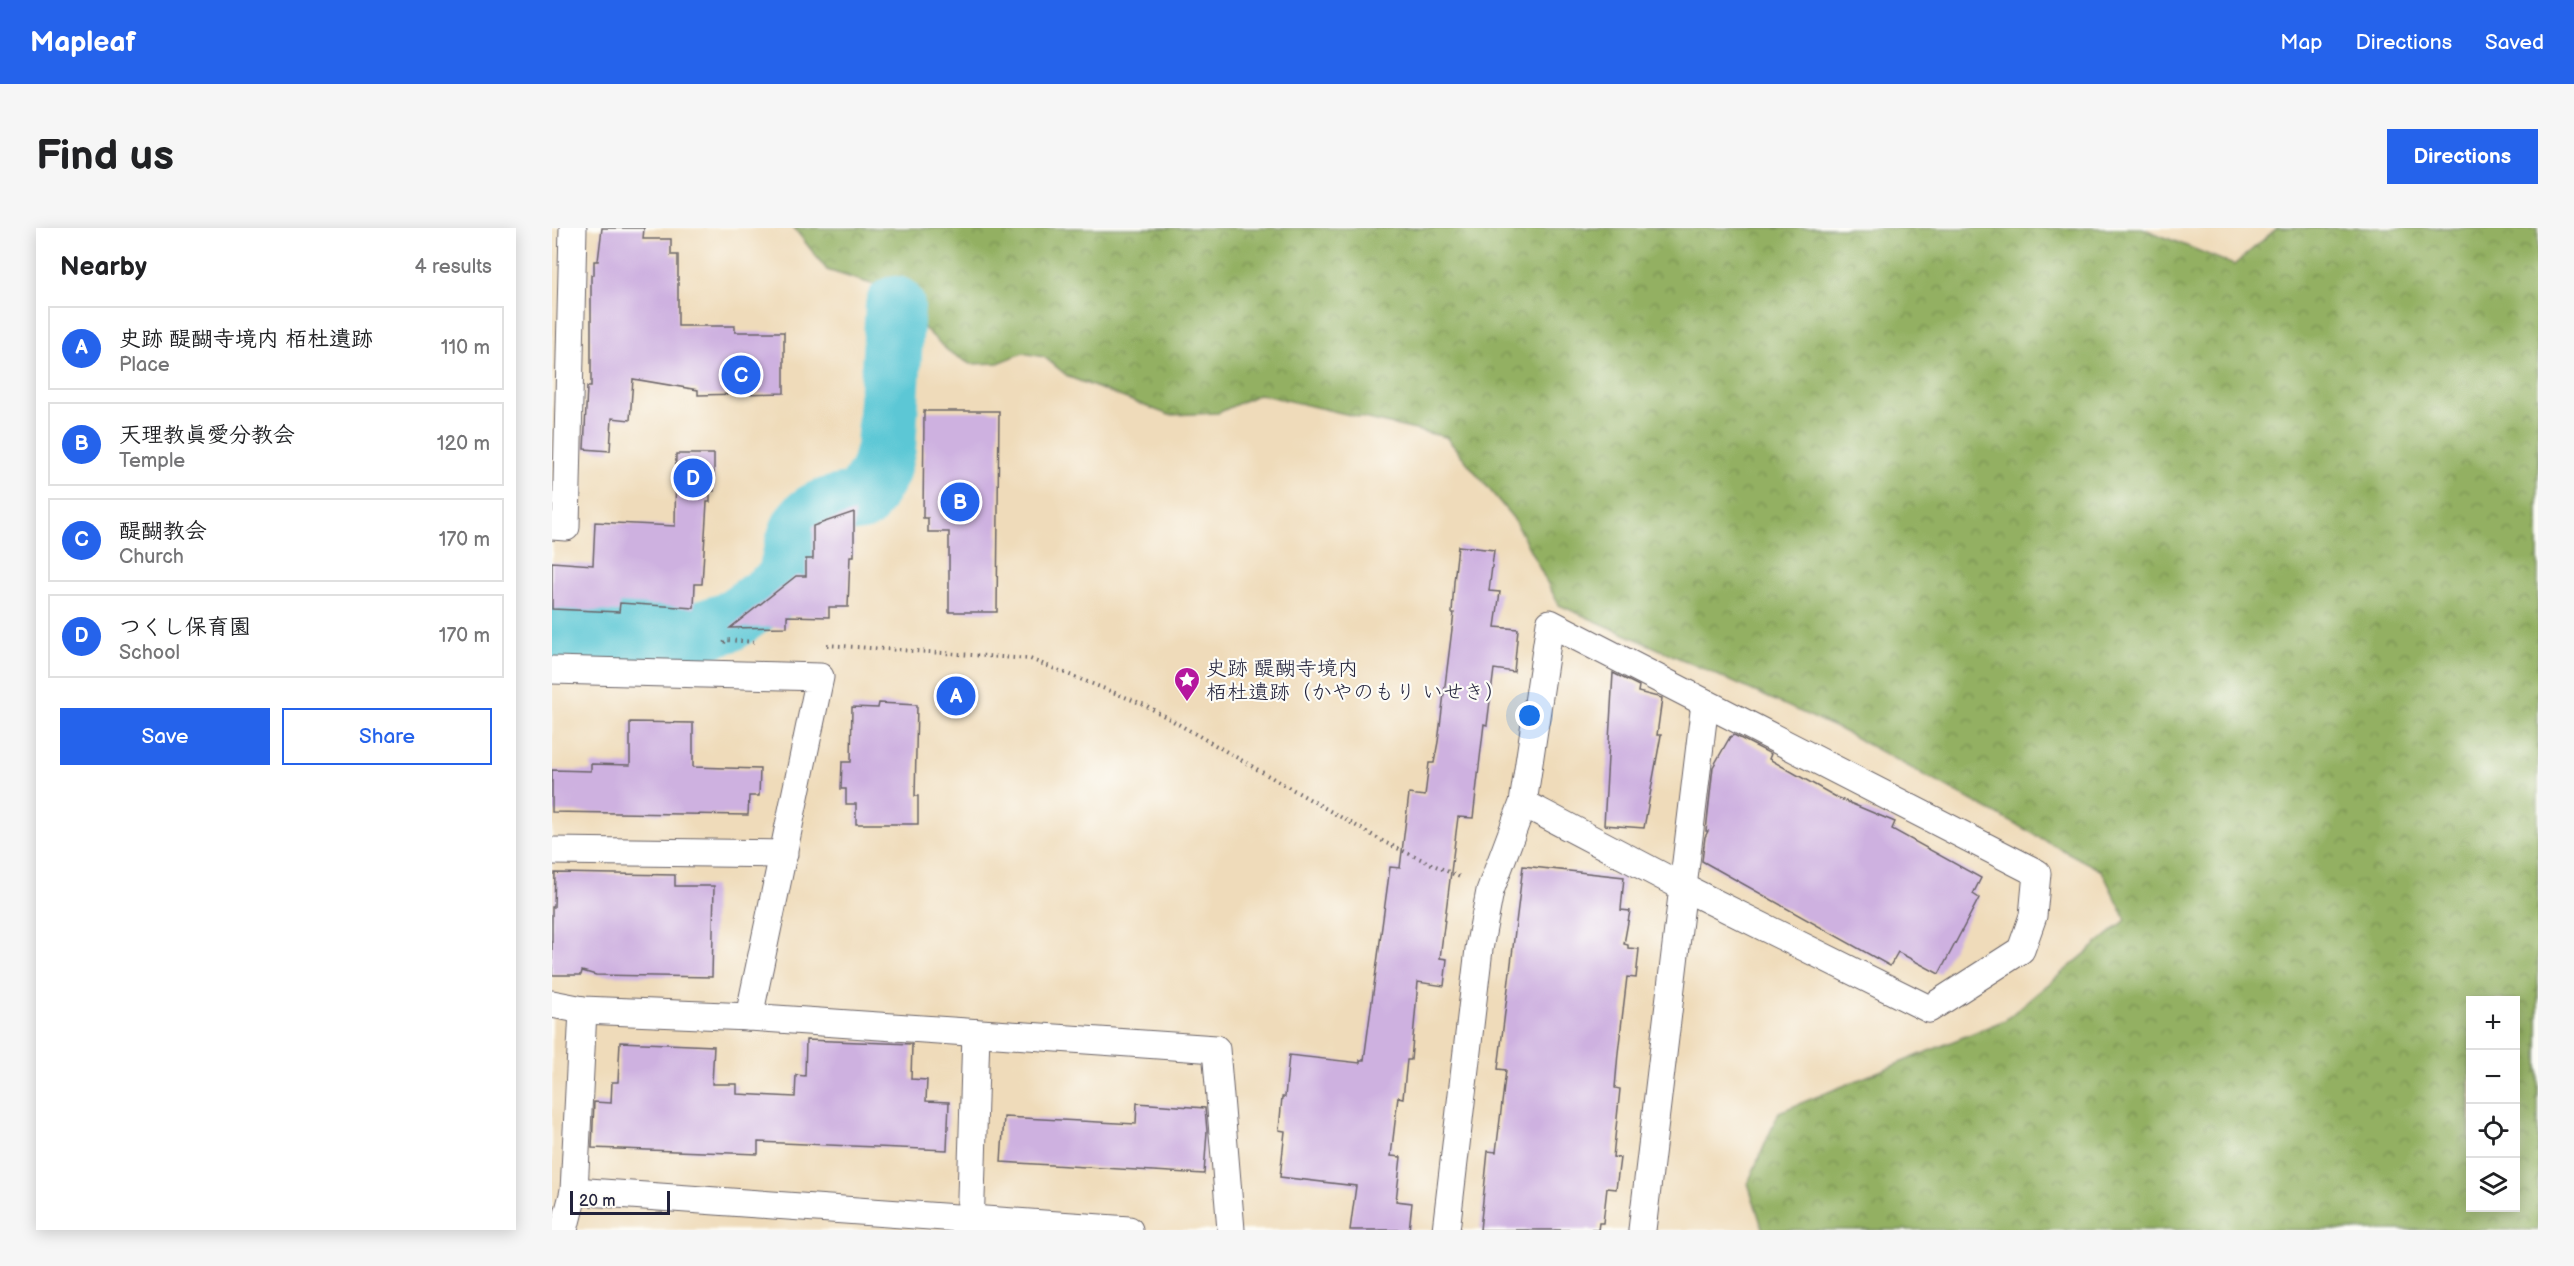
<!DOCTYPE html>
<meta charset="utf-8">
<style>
:root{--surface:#fff;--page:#f6f6f6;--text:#202124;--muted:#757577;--line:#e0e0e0;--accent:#2563eb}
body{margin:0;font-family:"Balsamiq Sans","Klee One",sans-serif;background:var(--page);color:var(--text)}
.controls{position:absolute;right:18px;bottom:18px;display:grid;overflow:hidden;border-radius:0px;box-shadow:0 3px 15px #0003}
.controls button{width:54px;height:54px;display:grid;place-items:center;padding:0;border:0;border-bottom:2px solid var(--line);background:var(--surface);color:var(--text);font:30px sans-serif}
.scale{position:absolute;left:18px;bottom:15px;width:100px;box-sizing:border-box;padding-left:6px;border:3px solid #22223b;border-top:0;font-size:16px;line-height:21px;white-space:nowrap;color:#22223b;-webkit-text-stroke:4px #fdfcf7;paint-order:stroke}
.you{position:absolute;left:978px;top:488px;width:21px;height:21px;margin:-15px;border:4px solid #fff;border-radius:50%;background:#1a73e8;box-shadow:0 0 0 9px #1a73e833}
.badge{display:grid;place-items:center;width:39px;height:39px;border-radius:50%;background:var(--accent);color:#fff;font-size:20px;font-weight:700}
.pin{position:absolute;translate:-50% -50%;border:3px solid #fff;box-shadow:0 2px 6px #0006}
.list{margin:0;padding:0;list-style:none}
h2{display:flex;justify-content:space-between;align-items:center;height:78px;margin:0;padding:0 24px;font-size:26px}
h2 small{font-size:20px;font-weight:400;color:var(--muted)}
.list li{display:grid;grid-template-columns:39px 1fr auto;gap:18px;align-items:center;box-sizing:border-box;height:84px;margin:0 12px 12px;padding:0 12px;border:2px solid var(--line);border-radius:0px}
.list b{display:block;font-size:22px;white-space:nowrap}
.list p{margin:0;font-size:20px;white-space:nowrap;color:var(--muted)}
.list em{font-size:20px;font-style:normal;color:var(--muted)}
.actions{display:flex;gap:12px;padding:18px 24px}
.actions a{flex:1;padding:14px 0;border:2px solid var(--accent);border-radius:0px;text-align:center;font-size:21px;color:var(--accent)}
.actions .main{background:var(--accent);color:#fff}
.icon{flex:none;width:33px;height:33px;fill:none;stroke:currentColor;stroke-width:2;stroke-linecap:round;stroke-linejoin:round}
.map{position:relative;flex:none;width:1986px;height:1002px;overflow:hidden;border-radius:0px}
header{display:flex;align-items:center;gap:36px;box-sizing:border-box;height:84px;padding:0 30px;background:var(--accent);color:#fff}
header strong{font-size:28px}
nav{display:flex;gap:33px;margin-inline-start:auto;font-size:21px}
.intro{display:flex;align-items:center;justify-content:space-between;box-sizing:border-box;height:144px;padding:0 36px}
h1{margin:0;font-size:42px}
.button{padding:15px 27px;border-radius:0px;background:var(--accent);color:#fff;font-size:21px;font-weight:700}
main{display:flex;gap:36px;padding:0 36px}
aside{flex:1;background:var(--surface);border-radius:0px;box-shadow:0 3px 15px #0003}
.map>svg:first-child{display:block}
.forest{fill:url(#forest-crowns);stroke:#5a694e;stroke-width:1.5;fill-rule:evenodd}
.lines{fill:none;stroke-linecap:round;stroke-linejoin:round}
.river{stroke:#5bc7d5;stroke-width:60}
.building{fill:#ceb1e0}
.street-casing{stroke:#6a6367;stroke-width:29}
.path{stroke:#6a6367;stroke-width:4;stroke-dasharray:1.5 4.5;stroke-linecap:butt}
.street{stroke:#fff;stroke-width:27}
.labels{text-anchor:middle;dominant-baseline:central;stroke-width:4.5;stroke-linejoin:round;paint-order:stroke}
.poi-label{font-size:21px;fill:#22223b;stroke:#fdfcf7;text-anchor:start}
</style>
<header>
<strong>Mapleaf</strong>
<nav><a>Map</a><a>Directions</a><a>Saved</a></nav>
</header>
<div class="intro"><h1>Find us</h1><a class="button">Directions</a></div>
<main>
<aside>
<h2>Nearby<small>4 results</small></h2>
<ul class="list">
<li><span class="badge">A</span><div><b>史跡 醍醐寺境内 栢杜遺跡</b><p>Place</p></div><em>110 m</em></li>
<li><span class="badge">B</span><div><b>天理教眞愛分教会</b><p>Temple</p></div><em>120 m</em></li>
<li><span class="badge">C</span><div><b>醍醐教会</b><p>Church</p></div><em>170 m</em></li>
<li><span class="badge">D</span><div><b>つくし保育園</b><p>School</p></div><em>170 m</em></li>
</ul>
<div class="actions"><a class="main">Save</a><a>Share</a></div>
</aside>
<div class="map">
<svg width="1986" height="1002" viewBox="0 0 1986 1002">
<defs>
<pattern id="forest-crowns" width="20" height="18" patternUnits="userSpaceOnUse" patternTransform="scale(1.5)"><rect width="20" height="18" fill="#93b062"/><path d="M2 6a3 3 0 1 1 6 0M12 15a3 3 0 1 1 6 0" fill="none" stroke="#788f52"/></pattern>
</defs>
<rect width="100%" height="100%" fill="#fdfcf7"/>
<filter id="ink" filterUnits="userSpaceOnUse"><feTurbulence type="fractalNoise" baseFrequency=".0167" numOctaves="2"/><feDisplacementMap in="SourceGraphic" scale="12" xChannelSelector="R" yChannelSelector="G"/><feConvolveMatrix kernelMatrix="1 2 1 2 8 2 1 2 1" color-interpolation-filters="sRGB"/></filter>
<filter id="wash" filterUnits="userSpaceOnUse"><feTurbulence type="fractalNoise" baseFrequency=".008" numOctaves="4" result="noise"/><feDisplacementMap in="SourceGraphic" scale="24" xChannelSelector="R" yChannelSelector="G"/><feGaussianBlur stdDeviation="1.35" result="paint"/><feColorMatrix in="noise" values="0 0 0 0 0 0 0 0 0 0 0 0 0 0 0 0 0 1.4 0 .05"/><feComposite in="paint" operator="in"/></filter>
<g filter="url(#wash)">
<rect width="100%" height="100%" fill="#efdbba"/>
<!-- forest -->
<path class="forest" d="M 242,0 L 1590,0 L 1682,37 L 1725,0 L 1986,0 L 1986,1002 L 1211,1002 L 1196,955 L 1227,884 L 1453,792 L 1574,692 L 1550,643 L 1287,501 L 1007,377 L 961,290 L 894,209 L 707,166 L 666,185 L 617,187 L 517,149 L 492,129 L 471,125 L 446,135 L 418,136 L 396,123 L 329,59 L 275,42 ZM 1918,772 L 1964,772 L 1964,980 L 1918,980 Z"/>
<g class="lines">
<!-- river -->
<path class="river" d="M 0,404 L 145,404 L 177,394 L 234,354 C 248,295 244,281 310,273 L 328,243 L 334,220 L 343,78"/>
</g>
<g id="blocks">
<!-- building -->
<g class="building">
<polygon points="50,0 92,0 91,11 119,11 119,27 126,27 126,98 183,98 183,104 232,104 232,165 146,167 146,162 81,151 78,192 60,190 58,223 32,221 35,159 39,159 39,47 42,47 42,33 46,33"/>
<polygon points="372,183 447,183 445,384 397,384 397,304 376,304 376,290 371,290"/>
<polygon points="124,226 162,226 162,263 158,263 158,274 155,274 150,356 143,356 142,380 68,375 67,384 0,381 0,334 41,337 43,294 123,298"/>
<polygon points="302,284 302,328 298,328 296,379 277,379 277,389 235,388 235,399 178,400 244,348 254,348 254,331 261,331 261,298"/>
<polygon points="906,318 942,322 937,363 948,364 943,399 966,401 962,444 942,441 935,497 932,496 921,590 906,589 888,730 895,731 892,758 866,754 859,832 855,832 851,870 846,869 839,928 849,929 844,973 860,975 857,1002 798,1002 804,958 728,949 733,903 727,902 730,869 733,869 737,827 808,835 808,832 812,832 838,639 848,640 857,566 873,568 877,535 882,535 886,514 902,385 900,385 902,354"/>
<polygon points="1061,445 1087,458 1086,464 1110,470 1105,507 1109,507 1092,600 1052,597"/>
<polygon points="327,475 365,477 363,568 366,568 366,596 304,596 304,576 294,576 294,561 289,561 290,534 299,534 300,479 326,480"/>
<polygon points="78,494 141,495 141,539 208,541 207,568 197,568 196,587 0,584 0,542 39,543 39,536 78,537"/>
<polygon points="1182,507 1219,526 1217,531 1286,570 1343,594 1340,601 1429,650 1421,666 1427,670 1387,746 1346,724 1338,738 1150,633 1153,609 1156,603 1154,603 1161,539 1178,509"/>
<polygon points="971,638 1072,649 1069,682 1078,683 1072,716 1076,717 1076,720 1087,721 1084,750 1075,749 1066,825 1063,860 1068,861 1061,929 1068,930 1064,961 1055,960 1051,995 1047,995 1046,1002 928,1002 936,923 944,924 954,842 946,841"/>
<polygon points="3,645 123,647 123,658 162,658 160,749 44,747 30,743 29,747 0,747 0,679 2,679"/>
<polygon points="254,812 360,816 359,851 375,852 374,873 397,874 395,922 206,914 206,926 40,920 42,874 59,875 60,854 66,854 68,814 162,818 160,856 185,856 185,866 243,869 244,847 253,848"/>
<polygon points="585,875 653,880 655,903 652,946 449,934 452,889 584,896"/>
</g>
</g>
</g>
<g filter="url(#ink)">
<use href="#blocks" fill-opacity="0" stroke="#6a6367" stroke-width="1.5"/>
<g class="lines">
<defs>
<g id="street">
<polyline points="0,298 14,299 21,0"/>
<polyline points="0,442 268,449 197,789"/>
<polyline points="0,623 232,626"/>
<polyline points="0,776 31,782 197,789 664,821 679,1002"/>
<polyline points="22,963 577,1002"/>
<polyline points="12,1002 22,963 31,782"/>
<polyline points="418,1002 424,805"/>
<polyline points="894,1002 927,721 938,663 971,575 998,395 1485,645 1481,688 1469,722 1377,781 1131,659 971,575"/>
<polyline points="1090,1002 1153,475"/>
</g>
</defs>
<!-- street casing -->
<use href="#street" class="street-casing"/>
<!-- path -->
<g class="path">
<polyline points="172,415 174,412 205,414"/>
<polyline points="275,417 478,431 593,477 834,615 910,650"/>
</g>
<!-- street -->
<use href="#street" class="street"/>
</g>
</g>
<!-- icons -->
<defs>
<symbol id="sight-pin" viewBox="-11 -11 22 30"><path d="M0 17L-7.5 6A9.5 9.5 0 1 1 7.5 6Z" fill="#b5179e" stroke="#fdfcf7"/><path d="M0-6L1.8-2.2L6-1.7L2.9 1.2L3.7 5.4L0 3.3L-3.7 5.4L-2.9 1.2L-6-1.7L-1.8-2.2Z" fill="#fff"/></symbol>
</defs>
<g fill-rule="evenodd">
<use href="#sight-pin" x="620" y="437" width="30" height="40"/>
</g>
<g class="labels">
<!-- poi labels -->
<g class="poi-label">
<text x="654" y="440">史跡 醍醐寺境内<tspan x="654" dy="24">栢杜遺跡（かやのもり いせき）</tspan></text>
</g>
</g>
</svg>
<div class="controls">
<button>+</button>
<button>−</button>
<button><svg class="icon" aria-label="locate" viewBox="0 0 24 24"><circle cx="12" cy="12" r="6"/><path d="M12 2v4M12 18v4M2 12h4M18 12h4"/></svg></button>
<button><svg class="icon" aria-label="layers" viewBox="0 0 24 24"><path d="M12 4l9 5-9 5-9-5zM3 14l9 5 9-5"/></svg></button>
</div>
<div class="scale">20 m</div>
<div class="you"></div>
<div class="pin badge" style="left:404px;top:468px">A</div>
<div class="pin badge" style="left:408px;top:274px">B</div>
<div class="pin badge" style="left:189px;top:147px">C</div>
<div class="pin badge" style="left:141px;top:250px">D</div>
</div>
</main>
